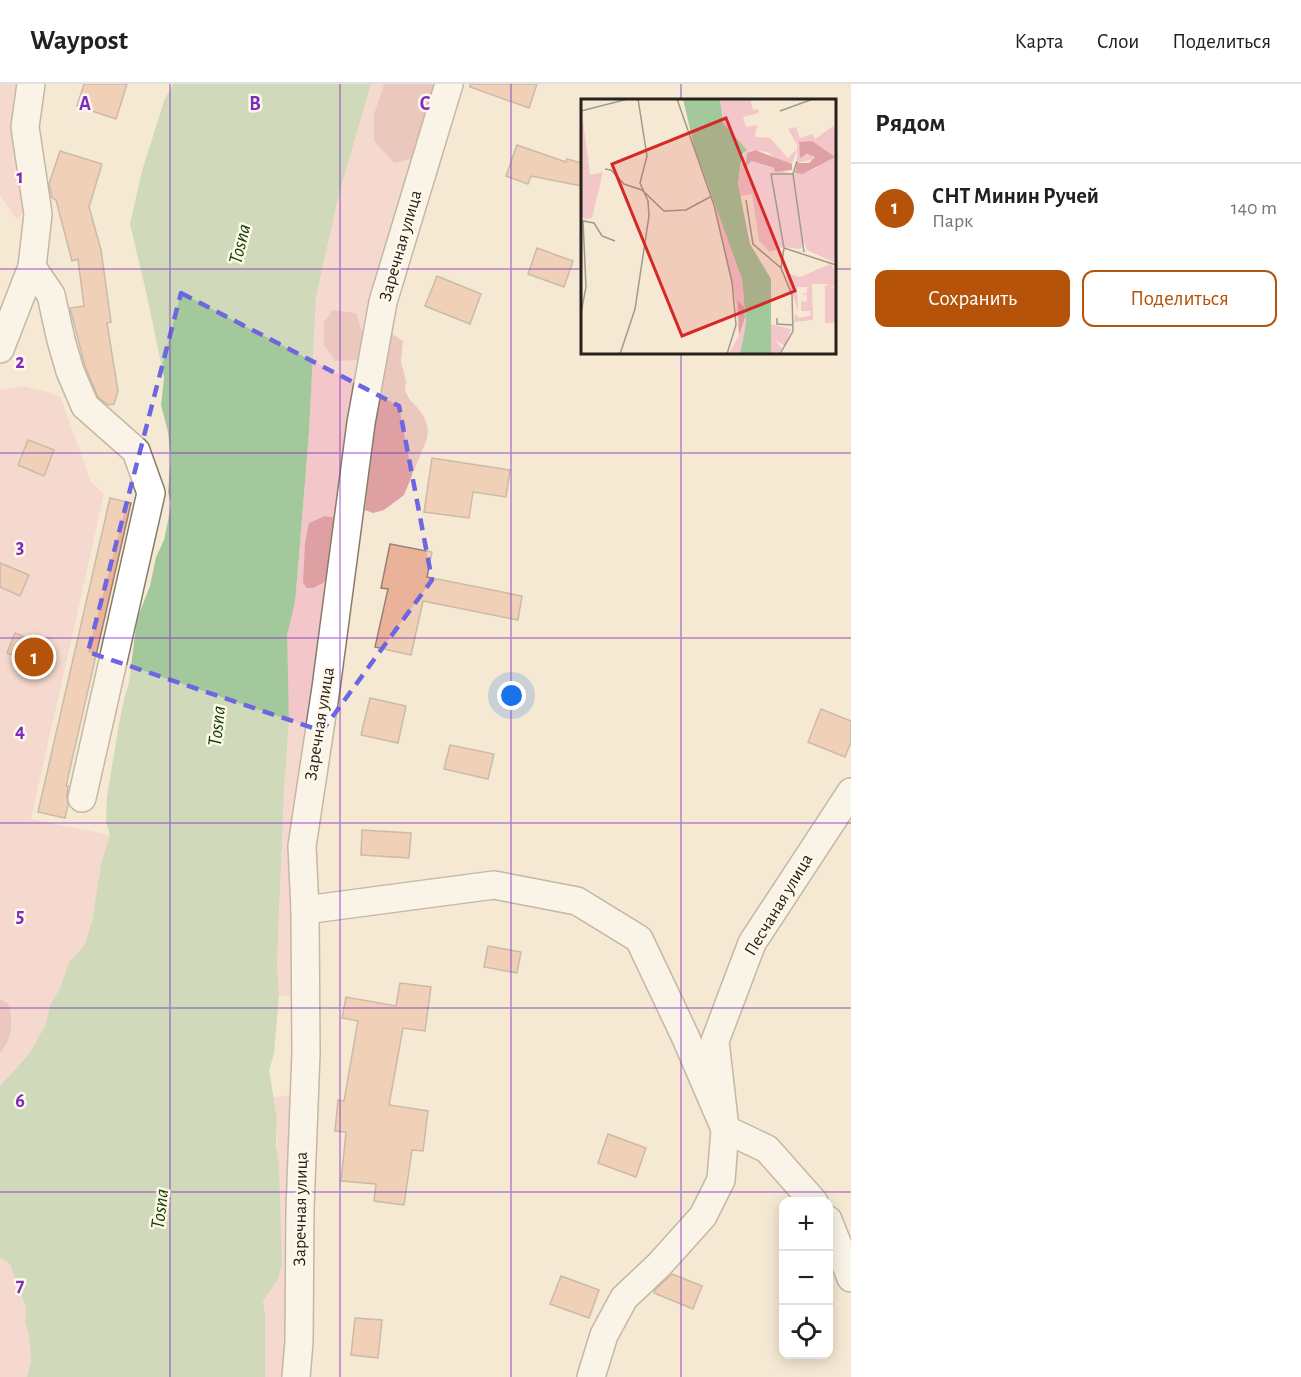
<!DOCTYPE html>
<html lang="ru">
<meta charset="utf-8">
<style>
:root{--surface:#fff;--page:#f6f6f6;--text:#202124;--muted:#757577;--line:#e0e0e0;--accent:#b45309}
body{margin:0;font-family:"Alegreya Sans",sans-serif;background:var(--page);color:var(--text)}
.controls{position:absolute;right:18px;bottom:18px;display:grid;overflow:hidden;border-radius:12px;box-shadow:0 3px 15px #0003}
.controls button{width:54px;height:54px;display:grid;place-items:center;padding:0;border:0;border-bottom:2px solid var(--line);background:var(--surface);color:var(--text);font:30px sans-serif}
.you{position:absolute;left:512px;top:612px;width:21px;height:21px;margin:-15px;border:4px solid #fff;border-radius:50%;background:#1a73e8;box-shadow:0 0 0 9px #1a73e833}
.badge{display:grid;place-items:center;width:39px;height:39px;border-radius:50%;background:var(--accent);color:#fff;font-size:20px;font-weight:700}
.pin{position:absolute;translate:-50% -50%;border:3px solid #fff;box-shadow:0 2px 6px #0006}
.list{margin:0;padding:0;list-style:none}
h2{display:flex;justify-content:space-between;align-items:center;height:78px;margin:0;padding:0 24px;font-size:26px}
h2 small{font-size:20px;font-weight:400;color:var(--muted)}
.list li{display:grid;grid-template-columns:39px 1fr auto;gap:18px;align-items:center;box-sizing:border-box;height:90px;padding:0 24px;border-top:2px solid var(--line)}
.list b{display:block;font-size:22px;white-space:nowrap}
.list p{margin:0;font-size:20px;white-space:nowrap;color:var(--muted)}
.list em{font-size:20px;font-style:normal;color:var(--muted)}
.actions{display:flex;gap:12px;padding:18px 24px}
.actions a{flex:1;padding:14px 0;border:2px solid var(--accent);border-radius:12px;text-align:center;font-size:21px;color:var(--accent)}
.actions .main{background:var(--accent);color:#fff}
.icon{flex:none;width:33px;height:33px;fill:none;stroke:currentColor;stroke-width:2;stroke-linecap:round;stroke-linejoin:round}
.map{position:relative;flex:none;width:851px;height:1293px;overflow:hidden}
header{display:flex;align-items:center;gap:36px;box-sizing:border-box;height:84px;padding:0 30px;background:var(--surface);border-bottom:2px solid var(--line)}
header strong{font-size:28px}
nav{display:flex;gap:33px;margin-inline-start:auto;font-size:21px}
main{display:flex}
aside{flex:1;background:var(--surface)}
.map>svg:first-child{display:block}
.green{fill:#f3c6c9}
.forest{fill:#dea0a3}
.water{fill:#a2c89b}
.building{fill:#eab298;stroke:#978177;stroke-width:1.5}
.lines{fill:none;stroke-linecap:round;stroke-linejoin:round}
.minor-casing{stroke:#887b69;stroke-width:30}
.minor{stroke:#fff;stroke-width:27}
.marked{fill:none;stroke:#6c67e1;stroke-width:4.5;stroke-dasharray:12 8;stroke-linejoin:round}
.grid{fill:none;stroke:#7b2cbf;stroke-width:1.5;stroke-opacity:0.55}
.labels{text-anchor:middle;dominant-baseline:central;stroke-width:5;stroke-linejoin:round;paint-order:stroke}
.street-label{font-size:18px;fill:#26211a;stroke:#fff7ea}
.water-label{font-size:20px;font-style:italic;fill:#104304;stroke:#fff7ea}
.inset-road{fill:none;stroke:#a3998a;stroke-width:1.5}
.view{fill:#d62828;fill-opacity:0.15;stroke:#d62828;stroke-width:3}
.inset-edge{fill:none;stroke:#26211a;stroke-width:3}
.grid-label{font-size:20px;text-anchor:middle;font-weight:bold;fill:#7b2cbf;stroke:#fff7ea;stroke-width:5;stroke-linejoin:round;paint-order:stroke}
</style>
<header>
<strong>Waypost</strong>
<nav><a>Карта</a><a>Слои</a><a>Поделиться</a></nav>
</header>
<main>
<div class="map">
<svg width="851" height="1293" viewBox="0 0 851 1293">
<rect width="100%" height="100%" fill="#f6e9d4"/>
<!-- green -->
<g class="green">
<polygon points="0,0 17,0 13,18 13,41 23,129 17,136 0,112"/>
<polygon points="371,0 384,0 374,30 414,74 390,166 296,914 279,911 277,879 284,708 289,637 286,551 295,518 299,472 309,348 316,213 339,110"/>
<path d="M 22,302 L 48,308 L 61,314 L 91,398 L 104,410 L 31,735 L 110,751 L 102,776 L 97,805 L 92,837 L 84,862 L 69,878 L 60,904 L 50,921 L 46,940 L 29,970 L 0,1002 L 0,969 C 13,954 14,936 8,919 L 0,915 L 0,306 Z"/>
<polygon points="295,1011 288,1293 265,1293 265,1230 262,1217 278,1195 277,1035 273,1013"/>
<polygon points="0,1174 10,1180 26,1224 25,1239 29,1252 31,1275 27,1293 0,1293"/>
</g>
<!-- forest -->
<g class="forest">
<polygon points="384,0 436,0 414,74 394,79 374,57 374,30"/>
<polygon points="333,226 356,229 365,257 358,276 335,277 324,261 324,238"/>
<polygon points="388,247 403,257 401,278 406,297 405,307 410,316 417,323 424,333 428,344 427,355 404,411 384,426 373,429 365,426 377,312"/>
<polygon points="325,432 335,434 337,438 329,492 323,499 313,504 307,504 303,499 305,459 309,439"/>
<path d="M 0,915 L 8,919 C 14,936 13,954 0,969 Z"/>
</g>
<!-- water -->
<polygon class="water" points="173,0 371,0 339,110 316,213 309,348 299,472 295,518 287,551 289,637 284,708 277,879 279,911 274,970 269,986 277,1035 276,1060 279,1083 282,1180 278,1195 263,1217 265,1230 265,1293 27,1293 31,1275 29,1252 25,1239 26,1224 10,1180 0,1174 0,1002 29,970 46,940 50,921 60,904 69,878 84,862 92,837 97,805 102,776 110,751 106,738 107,712 119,640 125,611 129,599 137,535 150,502 156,473 164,456 168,437 171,419 168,408 171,374 168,348 161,321 164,294 147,212 130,140 142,87 164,17"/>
<!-- building -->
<g class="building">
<polygon points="84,0 127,0 116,35 77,22"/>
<polygon points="470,0 537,0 529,24 470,3"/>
<polygon points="517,61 566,78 567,75 582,79 582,102 531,92 528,100 506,92"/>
<polygon points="60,67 102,80 89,123 101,166 111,238 107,239 118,307 114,320 108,321 98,313 85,282 70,224 84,222 78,175 72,177 56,116 52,114 49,100"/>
<polygon points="537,164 573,177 564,203 528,190"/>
<polygon points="437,192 481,210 470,240 425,222"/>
<polygon points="28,356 54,366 44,392 18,381"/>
<polygon points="432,374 510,386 506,413 473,408 469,434 424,428"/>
<polygon points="110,414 131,419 66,702 68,702 67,711 68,721 65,734 38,728"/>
<polygon points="390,460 432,468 427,493 522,512 518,536 423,517 411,571 375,563 388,505 381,504"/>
<polygon points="0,479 29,491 20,512 0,503"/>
<polygon points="15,549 38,558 30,579 7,569"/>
<polygon points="370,614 406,622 398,659 361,651"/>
<polygon points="821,625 851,637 851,658 845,673 808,658"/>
<polygon points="450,661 494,670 488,695 444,685"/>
<polygon points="362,746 411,749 409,774 361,771"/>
<polygon points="488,862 521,868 517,889 484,883"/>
<polygon points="400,899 431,903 425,947 403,944 389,1021 428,1027 423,1067 412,1066 404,1121 374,1117 376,1100 341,1097 346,1048 335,1047 338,1016 344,1017 358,937 342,934 346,913 396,922"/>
<polygon points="608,1050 646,1064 636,1093 598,1079"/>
<polygon points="672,1190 702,1202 693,1225 654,1209 655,1206"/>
<polygon points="561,1192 599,1206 589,1234 550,1220"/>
<polygon points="355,1234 382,1236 378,1274 351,1271"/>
</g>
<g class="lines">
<defs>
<g id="minor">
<polyline points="32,183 51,211 61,256 70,287 85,322 136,367 151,409 82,714"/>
<polyline points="0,265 32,183 38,130 25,43 31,0"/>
<polyline points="305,826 494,801 577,817 639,855 685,952 725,1045 767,1065 814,1118"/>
<polyline points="828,1136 851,1194"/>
<polyline points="296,1293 299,1258 300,1125 306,969 305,826 302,762 326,604 361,339 383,218 449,0"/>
<polyline points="591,1293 604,1251 624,1214 659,1181 703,1132 721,1096 725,1045 715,957 752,859 851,708"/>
</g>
</defs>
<!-- minor casing -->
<use href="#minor" class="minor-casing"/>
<!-- minor -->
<use href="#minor" class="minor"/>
</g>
<!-- marked area -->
<path d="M0 0H851V1293H0ZM 181,209 L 399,322 L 432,496 L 322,647 L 88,568 Z" fill="#f6e9d4" fill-opacity=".55" fill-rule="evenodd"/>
<path class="marked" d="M 181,209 L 399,322 L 432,496 L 322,647 L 88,568 Z"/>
<!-- grid -->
<path class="grid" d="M 170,0 L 170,1293M 340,0 L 340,1293M 511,0 L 511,1293M 681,0 L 681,16M 0,185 L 582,185M 834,185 L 851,185M 681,268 L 681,1293M 0,369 L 851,369M 0,554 L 851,554M 0,739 L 851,739M 0,924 L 851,924M 0,1108 L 851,1108"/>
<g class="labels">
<!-- street labels -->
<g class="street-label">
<text transform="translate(401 162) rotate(-74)">Заречная улица</text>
<text transform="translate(320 640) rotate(-81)">Заречная улица</text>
<text transform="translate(779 821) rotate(-59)">Песчаная улица</text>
<text transform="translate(301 1125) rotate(-89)">Заречная улица</text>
</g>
<!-- water labels -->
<g class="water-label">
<text transform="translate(240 160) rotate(-76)">Tosna</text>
<text transform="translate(217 642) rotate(-84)">Tosna</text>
<text transform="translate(160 1125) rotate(-83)">Tosna</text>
</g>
</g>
<!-- overview -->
<g transform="translate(581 15)">
<rect width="255" height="255" fill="#f6e9d4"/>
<path d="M 139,0 L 169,0 L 172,11 L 177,10 L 178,14 L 162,18 L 165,28 L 176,26 L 174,38 L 189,39 L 207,59 L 216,50 L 211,65 L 198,63 L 187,53 L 170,51 L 162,65 L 165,69 L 169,62 L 208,74 L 222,75 L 237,68 L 231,42 L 217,45 L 221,57 L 231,55 L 233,60 L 216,64 L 216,46 L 207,30 L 215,28 L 219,39 L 231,35 L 234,40 L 252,27 L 255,32 L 255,164 L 226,151 L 224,144 L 219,150 L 203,148 L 189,153 L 178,142 L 171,95 L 159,97 L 157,85 L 163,52 L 142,24 ZM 1,14 L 9,76 L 22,73 L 11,119 L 4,120 L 0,117 ZM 128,85 L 161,180 L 165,224 L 159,255 L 148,255 L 158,236 L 155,204 ZM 249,165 L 255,171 L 255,188 L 247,189 L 255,189 L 255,224 L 244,224 L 244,187 L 248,185 L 231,185 L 232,221 L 213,223 L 214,215 L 218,219 L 230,216 L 229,212 L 220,212 L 220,203 L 226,202 L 226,196 L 219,195 L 226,194 L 226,188 L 216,188 L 217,212 L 205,174 L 219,178 ZM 189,225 L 210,230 L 204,247 L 194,241 L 201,250 L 198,255 L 190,255 Z" fill="#f3c6c9"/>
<path d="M 231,42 L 254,58 L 222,75 L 214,74 L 216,64 L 228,64 L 234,58 L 226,55 L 219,59 L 218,43 ZM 174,51 L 211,65 L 211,71 L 194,73 L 193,69 L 170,62 L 164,69 L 166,54 ZM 157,202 L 163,208 L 164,218 L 158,236 Z" fill="#dea0a3"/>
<path d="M 102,0 L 139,0 L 142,24 L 166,51 L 161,55 L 157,85 L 169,145 L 190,180 L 190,255 L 159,255 L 165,224 L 161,180 L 113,47 Z" fill="#a2c89b"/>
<path class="inset-road" d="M 96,0 L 133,106 L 151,183 L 155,226 L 146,255M 0,12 L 47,0M 199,12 L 232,0M 24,70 L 30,71 L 43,85 L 61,91 L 83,112 L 105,111 L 129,98M 212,75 L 223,153M 165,101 L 172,145 L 200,169M 203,149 L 255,166M 0,214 L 5,188 L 2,122 L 13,124 L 21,137 L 34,142M 196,219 L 196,225 L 211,226M 39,255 L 54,210 L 68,117 L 67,102 L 59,84 L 66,57 L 57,0M 199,255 L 212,232 L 211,196 L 200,169 L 203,149 L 190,75 L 212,75 L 216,62"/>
<path class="view" d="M 145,19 L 214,192 L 101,237 L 31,65 Z"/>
<rect width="255" height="255" class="inset-edge"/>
</g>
<g class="grid-label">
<text x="85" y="26">A</text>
<text x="255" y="26">B</text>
<text x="425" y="26">C</text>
<text x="20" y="99">1</text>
<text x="20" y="284">2</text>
<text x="20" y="469">3</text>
<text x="20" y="653">4</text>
<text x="20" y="838">5</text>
<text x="20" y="1023">6</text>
<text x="20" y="1207">7</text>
</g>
</svg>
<div class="controls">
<button>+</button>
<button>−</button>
<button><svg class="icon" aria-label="locate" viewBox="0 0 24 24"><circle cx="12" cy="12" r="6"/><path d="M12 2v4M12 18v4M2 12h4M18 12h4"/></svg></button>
</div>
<div class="you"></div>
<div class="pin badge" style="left:34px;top:573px">1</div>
</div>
<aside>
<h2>Рядом<small></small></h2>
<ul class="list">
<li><span class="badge">1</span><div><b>СНТ Минин Ручей</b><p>Парк</p></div><em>140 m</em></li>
</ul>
<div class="actions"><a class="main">Сохранить</a><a>Поделиться</a></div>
</aside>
</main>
